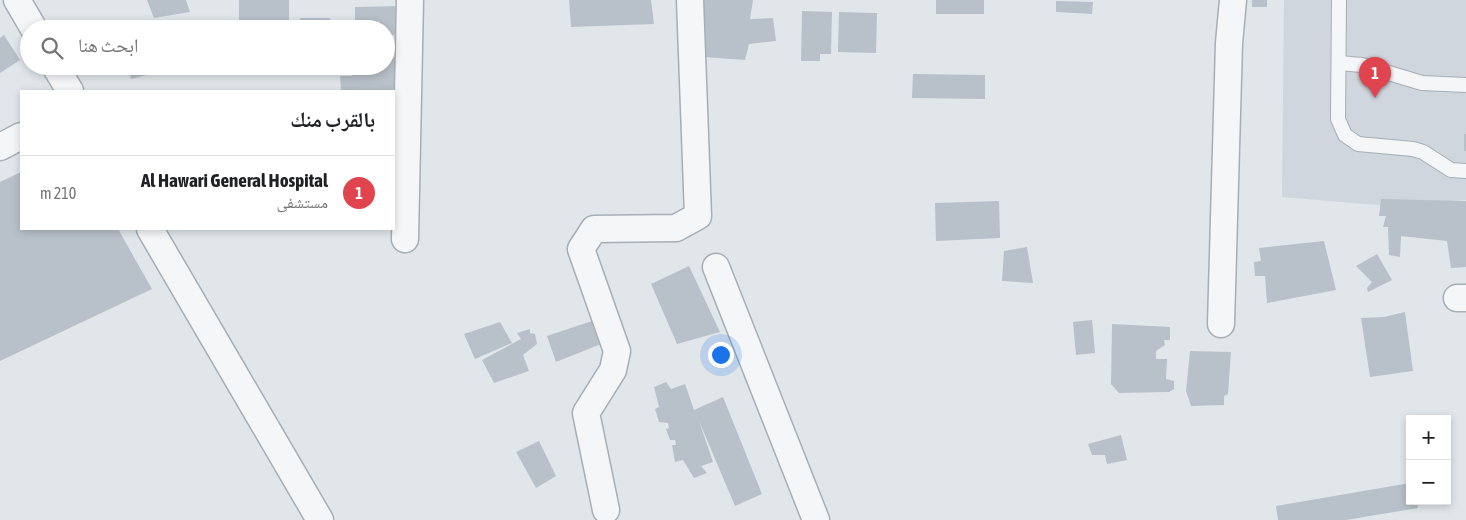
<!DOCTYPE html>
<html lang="ar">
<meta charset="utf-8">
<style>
:root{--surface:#fff;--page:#f6f6f6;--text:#202124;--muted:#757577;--line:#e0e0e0;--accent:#d93d6e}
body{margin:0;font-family:"Asap Condensed","Noto Naskh Arabic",sans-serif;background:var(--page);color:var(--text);direction:rtl}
.controls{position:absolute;right:15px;bottom:15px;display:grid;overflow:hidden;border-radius:0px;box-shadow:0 2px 8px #0003}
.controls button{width:45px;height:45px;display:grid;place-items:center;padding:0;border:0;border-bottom:1px solid var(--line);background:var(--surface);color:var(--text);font:25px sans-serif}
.you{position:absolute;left:720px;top:354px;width:18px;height:18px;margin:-12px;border:4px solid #fff;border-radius:50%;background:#1a73e8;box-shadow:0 0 0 8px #1a73e833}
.badge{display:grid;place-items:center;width:32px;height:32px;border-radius:50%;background:var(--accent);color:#fff;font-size:16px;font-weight:700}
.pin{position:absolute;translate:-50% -41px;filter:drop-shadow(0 1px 2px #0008)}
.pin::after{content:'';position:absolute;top:26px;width:18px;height:15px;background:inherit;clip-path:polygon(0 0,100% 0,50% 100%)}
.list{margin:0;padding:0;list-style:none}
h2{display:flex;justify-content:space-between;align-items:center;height:65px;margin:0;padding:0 20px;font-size:21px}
h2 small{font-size:16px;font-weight:400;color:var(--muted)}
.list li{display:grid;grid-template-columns:32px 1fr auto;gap:15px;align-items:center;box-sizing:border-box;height:75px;padding:0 20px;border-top:1px solid var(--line)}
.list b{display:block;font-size:19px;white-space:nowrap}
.list p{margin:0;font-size:16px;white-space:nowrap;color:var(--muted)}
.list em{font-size:16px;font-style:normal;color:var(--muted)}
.icon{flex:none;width:28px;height:28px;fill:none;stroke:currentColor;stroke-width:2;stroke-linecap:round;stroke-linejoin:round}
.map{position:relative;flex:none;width:1466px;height:520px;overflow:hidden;direction:ltr}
.search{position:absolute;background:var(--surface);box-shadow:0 2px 8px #0003;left:20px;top:20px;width:375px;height:55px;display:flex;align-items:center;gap:12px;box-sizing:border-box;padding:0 18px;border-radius:28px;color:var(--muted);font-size:19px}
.panel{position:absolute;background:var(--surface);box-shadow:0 2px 8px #0003;left:20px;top:90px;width:375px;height:140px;border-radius:0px;direction:rtl}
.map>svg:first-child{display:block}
.built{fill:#cfd6dd}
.building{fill:#b8c0c9}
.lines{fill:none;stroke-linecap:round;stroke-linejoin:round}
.service-casing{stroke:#a6aeb6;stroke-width:16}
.minor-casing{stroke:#a6aeb6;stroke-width:29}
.service{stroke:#f4f6f8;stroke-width:14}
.minor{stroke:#f4f6f8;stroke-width:26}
</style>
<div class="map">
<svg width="1466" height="520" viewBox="0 0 1466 520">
<rect width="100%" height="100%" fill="#e1e6eb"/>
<!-- built -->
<polygon class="built" points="1284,0 1466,0 1466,200 1377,205 1282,197"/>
<!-- building -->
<g class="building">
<polygon points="147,0 186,0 190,12 154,18"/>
<rect x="239" y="0" width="50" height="29"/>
<polygon points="569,0 651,0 654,24 571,27"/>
<polygon points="704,0 753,0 750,19 773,18 776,41 749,44 745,60 703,57"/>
<rect x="936" y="0" width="48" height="14"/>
<rect x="1252" y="0" width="15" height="7"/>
<polygon points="1056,1 1093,2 1092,14 1056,12"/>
<polygon points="404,6 405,50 395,50 395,35 386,35 386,29 355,29 355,7"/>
<polygon points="802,11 832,12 831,54 820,54 820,61 801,61"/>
<polygon points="839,12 877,13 876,53 838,52"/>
<polygon points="300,18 330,18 331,29 300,29"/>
<polygon points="190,21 192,29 166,29 166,28"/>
<polygon points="4,35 20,60 0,73 0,38"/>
<polygon points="386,57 399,58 400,114 394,114 394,91 341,91 340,76 352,76 355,66 386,66"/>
<polygon points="128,66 179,66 180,67 131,79"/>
<polygon points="913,74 985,75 985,99 912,98"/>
<rect x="1464" y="134" width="2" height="17"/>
<polygon points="21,172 21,229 118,229 152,289 0,361 0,182"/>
<polygon points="1381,199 1466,201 1466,267 1451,268 1447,241 1401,236 1400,257 1389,255 1388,227 1383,227 1386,216 1379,216"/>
<polygon points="999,201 1000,238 936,241 935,203"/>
<polygon points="1324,241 1336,290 1267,303 1265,276 1255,276 1254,262 1261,261 1259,248"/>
<polygon points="1027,247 1033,283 1002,281 1004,251"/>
<polygon points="1377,254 1392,280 1368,292 1367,288 1372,282 1356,266"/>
<polygon points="689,266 720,332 677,344 651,284"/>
<polygon points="1405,312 1413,371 1370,377 1361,318 1384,317"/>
<polygon points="1092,320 1095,353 1076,355 1073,322"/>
<polygon points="592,321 601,344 556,362 547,336"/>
<polygon points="500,322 512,343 475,359 464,334"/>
<polygon points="1112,324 1170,327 1170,340 1164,340 1165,345 1156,351 1156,359 1167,359 1166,379 1174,381 1174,389 1169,392 1119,393 1111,384"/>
<polygon points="530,329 530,333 535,334 537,344 523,355 529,371 494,383 482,360 521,339 517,333"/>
<polygon points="1190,351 1231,352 1228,394 1224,396 1224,405 1191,406 1186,391"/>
<polygon points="666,382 671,389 685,384 694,410 723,397 762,494 735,506 699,421 713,462 701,466 707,473 694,478 683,460 675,462 672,445 676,445 675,440 670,440 666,429 669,428 668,423 659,422 655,409 659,407 654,387"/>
<polygon points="1121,435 1127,460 1107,464 1105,455 1092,455 1088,444"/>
<polygon points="539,441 556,476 536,488 516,452"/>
<polygon points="1410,483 1410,501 1417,501 1418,508 1346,520 1278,520 1276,506"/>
</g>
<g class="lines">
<defs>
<g id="service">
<polyline points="1339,0 1338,119 1345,135 1358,144 1413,149 1423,152 1451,170 1466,171"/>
<polyline points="1339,63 1362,65 1422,83 1466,85"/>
</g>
<g id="minor">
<polyline points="17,0 34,29"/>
<polyline points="55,66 70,91"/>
<polyline points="0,147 21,136"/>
<polyline points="150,229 320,520"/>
<polyline points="405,239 410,0"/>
<polyline points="716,267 816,520"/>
<polyline points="1457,298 1466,298"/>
<polyline points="1221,324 1229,43 1233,0"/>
<polyline points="606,510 586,413 613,370 617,351 581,249 594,229 676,228 698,216 690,0"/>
</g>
</defs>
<!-- service casing -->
<use href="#service" class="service-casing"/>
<!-- minor casing -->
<use href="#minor" class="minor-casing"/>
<!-- service -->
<use href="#service" class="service"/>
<!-- minor -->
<use href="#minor" class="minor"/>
</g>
</svg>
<div class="controls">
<button>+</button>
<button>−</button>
</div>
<div class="you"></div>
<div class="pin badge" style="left:1375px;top:98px;background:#e0444e">1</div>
<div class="search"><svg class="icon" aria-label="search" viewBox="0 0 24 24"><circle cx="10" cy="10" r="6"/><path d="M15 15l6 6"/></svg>ابحث هنا</div>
<section class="panel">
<h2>بالقرب منك<small></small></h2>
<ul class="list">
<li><span class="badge" style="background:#e0444e">1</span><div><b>Al Hawari General Hospital</b><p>مستشفى</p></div><em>210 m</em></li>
</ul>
</section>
</div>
